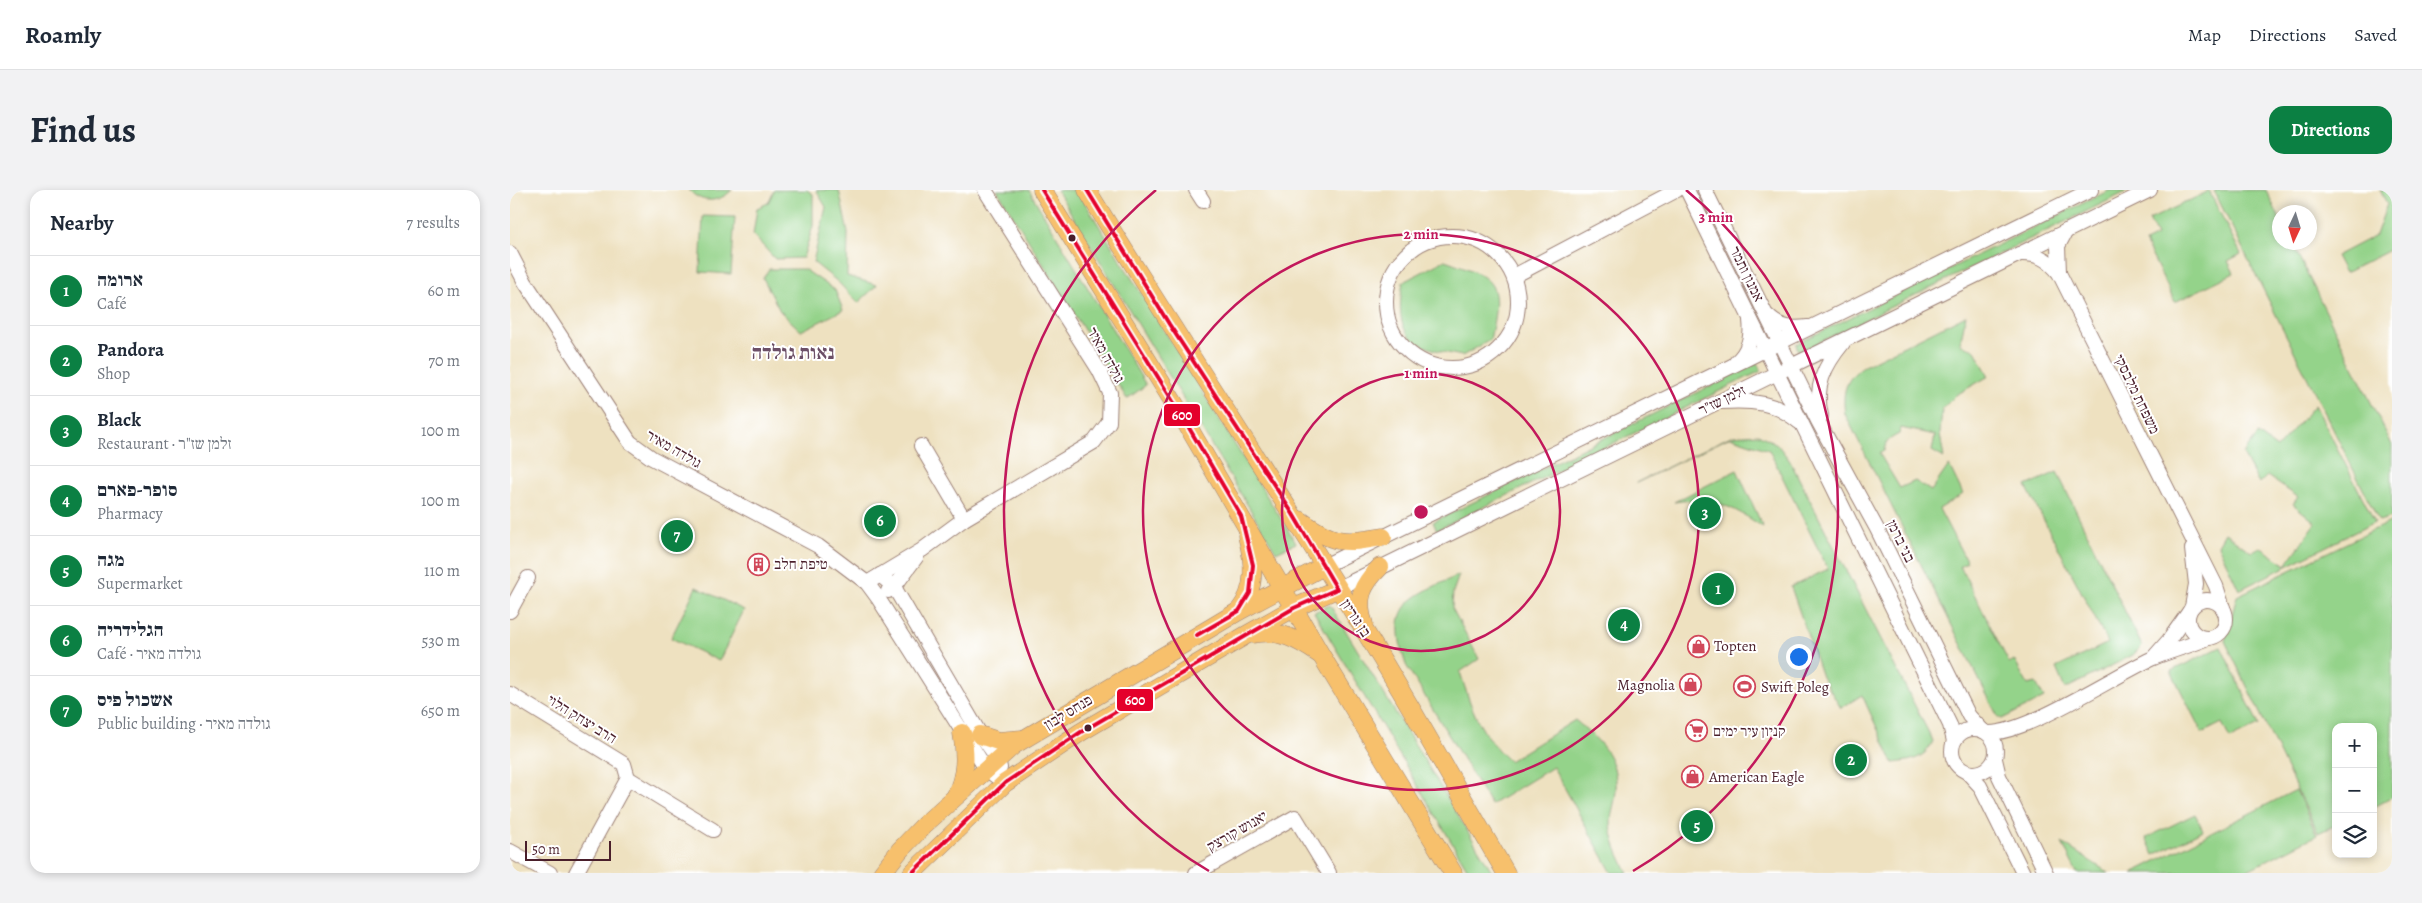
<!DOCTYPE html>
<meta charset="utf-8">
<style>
:root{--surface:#fff;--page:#f2f2f3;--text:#1f2937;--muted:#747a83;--line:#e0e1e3;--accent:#0b8043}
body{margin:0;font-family:Alegreya,"Frank Ruhl Libre",serif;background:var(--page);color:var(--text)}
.controls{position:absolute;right:15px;bottom:15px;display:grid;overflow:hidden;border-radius:10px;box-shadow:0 2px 8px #0003}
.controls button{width:45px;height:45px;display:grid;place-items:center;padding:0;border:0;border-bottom:1px solid var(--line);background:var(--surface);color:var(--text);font:25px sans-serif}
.compass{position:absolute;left:1762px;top:15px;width:45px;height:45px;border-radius:50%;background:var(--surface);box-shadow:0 2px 8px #0003;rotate:184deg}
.scale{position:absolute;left:15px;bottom:12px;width:86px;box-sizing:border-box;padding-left:5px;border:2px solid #4a1f2b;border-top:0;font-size:14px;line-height:18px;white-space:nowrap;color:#4a1f2b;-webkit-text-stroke:4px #fff;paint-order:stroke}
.you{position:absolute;left:1288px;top:466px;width:18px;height:18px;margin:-12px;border:4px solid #fff;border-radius:50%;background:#1a73e8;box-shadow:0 0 0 8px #1a73e833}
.badge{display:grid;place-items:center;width:32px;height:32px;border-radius:50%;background:var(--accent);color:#fff;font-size:16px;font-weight:700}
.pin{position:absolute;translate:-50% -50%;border:2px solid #fff;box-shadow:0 1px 5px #0006}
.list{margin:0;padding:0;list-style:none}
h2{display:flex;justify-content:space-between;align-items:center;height:65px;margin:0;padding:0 20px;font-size:21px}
h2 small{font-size:16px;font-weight:400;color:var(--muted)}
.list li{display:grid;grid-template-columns:32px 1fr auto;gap:15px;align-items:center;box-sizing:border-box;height:70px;padding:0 20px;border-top:1px solid var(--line)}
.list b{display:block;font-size:19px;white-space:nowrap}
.list p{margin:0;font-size:16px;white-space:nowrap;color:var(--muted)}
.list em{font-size:16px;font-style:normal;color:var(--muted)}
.icon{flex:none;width:28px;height:28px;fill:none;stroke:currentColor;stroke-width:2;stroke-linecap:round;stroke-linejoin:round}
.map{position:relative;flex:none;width:1882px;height:683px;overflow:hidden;border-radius:15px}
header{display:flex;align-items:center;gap:30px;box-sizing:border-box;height:70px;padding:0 25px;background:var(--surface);border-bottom:1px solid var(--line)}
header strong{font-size:24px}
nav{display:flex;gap:28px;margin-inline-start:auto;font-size:18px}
.intro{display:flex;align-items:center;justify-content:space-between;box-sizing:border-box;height:120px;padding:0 30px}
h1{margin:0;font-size:35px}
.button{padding:12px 22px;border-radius:15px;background:var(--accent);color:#fff;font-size:18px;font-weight:700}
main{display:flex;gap:30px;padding:0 30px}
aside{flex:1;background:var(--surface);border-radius:15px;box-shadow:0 2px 8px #0003}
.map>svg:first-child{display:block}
.green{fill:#94d38a;stroke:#6f795a}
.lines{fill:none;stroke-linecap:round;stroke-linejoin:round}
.minor-casing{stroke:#9c8076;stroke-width:16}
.major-casing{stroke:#9c8076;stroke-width:19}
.minor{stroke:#fff;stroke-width:14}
.major{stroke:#f7c06c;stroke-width:18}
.bus-1-casing{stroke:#fff;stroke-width:8}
.bus-1{stroke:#e4002b;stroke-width:4}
.ring{fill:none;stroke:#c2185b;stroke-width:2.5}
.bus-dot{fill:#4a1f2b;stroke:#fff;stroke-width:2}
.labels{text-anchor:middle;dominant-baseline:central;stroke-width:4;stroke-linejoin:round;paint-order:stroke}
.street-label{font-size:15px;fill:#4a1f2b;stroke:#fff}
.poi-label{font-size:15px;fill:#4a1f2b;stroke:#fff;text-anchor:start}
.district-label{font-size:20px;font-weight:bold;fill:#6c4f66;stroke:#fff}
.centre{fill:#c2185b;stroke:#fff;stroke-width:2.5}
.ring-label{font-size:15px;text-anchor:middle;font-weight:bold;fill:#c2185b;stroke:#fff;stroke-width:4;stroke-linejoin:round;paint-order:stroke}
.line-badge{stroke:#fff;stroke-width:2}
.badge-label{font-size:14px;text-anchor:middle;font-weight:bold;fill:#fff}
</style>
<header>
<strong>Roamly</strong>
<nav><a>Map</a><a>Directions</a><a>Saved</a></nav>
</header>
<div class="intro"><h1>Find us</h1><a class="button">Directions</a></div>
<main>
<aside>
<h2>Nearby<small>7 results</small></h2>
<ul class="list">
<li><span class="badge">1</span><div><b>ארומה</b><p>Café</p></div><em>60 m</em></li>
<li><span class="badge">2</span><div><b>Pandora</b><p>Shop</p></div><em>70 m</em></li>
<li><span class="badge">3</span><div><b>Black</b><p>Restaurant · זלמן שז&quot;ר</p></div><em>100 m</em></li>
<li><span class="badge">4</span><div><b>סופר-פארם</b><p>Pharmacy</p></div><em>100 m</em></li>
<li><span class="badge">5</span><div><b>מגה</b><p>Supermarket</p></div><em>110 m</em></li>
<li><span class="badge">6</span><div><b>הגלידריה</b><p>Café · גולדה מאיר</p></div><em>530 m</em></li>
<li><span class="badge">7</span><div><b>אשכול פיס</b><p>Public building · גולדה מאיר</p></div><em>650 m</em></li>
</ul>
</aside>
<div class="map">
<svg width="1882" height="683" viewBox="0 0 1882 683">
<rect width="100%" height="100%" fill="#fff"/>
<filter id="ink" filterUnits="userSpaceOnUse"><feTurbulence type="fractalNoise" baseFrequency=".02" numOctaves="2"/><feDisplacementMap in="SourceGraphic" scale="10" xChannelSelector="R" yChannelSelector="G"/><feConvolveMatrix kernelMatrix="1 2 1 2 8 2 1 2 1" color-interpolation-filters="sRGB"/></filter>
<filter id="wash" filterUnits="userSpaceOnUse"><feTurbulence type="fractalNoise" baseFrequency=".0096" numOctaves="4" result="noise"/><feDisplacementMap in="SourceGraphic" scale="20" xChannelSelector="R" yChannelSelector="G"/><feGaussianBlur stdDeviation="1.12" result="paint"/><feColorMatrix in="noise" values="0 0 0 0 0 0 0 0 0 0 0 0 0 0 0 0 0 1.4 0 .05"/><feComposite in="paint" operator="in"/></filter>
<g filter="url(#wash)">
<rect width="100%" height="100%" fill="#eee1c0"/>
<!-- green -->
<g class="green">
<path d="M 179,0 L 222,0 C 209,13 191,14 179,0 Z"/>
<polygon points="264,0 297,0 303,4 303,36 293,68 265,69 243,45 247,18 258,13"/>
<polygon points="306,0 329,0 338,43 337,86 367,95 348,113 328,92 303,72 316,17"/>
<polygon points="487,0 519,0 636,195 617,209"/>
<polygon points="547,0 567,0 786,353 766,362"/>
<polygon points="1600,0 1620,0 1289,162 1286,154"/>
<polygon points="1706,0 1756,0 1769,27 1770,52 1782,53 1882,255 1882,327 1869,331 1704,1"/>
<polygon points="1870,0 1882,0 1882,59 1835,83 1826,66 1866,45 1877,14"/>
<polygon points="1699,1 1731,64 1718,71 1724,83 1665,112 1635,52 1647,46 1639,30"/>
<polygon points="193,26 225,27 221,84 190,82"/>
<path d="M 935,70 C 988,89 992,93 980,150 L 952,166 C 901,156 883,148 893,92 Z"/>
<polygon points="259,79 294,79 325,100 333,120 291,141 270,121 253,88"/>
<path d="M 1456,125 L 1450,154 L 1464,159 L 1479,186 L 1446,205 L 1432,219 L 1430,244 L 1434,268 L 1422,261 L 1425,245 L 1391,238 L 1389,244 C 1380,249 1376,250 1374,261 L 1369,263 L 1390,298 L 1405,291 L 1421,301 L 1439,275 L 1453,304 L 1429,319 L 1457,372 L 1450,376 L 1499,473 L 1504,470 L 1518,495 L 1526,493 L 1534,508 L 1492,529 L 1488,527 L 1335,224 C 1332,202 1335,190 1352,177 Z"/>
<polygon points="1247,173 1251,181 1228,192 927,340 923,332"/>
<polygon points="1805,215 1865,332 1729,400 1708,355 1715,343 1741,362 1750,357 1776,375 1806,333 1783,314 1788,307 1757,286 1749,294 1733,264 1748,244 1767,258"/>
<path d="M 1248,244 L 1267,254 L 1280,271 L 1423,551 C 1415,569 1401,571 1383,573 L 1352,505 L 1331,518 L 1312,487 L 1281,397 L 1318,379 L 1259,260 L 1220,247 L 1126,293 L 1221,246 Z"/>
<path d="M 1227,280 L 1253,337 C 1221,316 1204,306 1164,312 Z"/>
<polygon points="1547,282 1632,456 1623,465 1555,499 1546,478 1598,453 1516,296"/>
<polygon points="1882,331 1882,607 1863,617 1863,537 1826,537 1826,635 1808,643 1715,451 1727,406"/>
<path d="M 949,385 L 943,402 L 942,418 L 969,469 L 950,482 C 962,520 969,543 999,571 L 1065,530 C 1089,550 1108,566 1106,600 C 1106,611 1101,621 1101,631 C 1101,650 1110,667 1118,683 L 1102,683 L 1043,577 L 981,615 L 896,475 C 876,413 899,408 949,385 Z"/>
<polygon points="186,397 234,420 209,471 161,448"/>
<polygon points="820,415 983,683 960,683 804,422"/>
<polygon points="1711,457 1749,535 1720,549 1712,533 1692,543 1661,481"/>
<polygon points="1786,600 1807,645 1732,683 1622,683"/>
<polygon points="1685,624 1693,640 1644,665 1636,648"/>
<polygon points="1552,653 1599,683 1567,683"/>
</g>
</g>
<g filter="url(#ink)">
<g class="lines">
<defs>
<g id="minor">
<polyline points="686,0 693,11"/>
<polyline points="1177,0 1440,535 1444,551"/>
<polyline points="1195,0 1308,231 1367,339 1459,526 1473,541"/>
<circle cx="942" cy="112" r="66"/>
<polyline points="0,63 15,92 120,252 142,268 308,356 357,393 368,408 476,579 495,593"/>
<path d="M 1509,64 C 1527,63 1538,69 1549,83 L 1706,396 L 1714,421"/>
<polyline points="1549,82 1548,56 1556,41"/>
<polyline points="1004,86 1167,0"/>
<path d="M 1258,126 C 1269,138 1283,139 1298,137"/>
<path d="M 1226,172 C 1239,161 1242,146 1240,130"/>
<path d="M 1212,212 C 1242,210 1266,212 1289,232"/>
<path d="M 1311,226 C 1304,197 1314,176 1333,153"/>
<polyline points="411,256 454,329"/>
<polyline points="1682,359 1686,394 1682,417"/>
<polyline points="814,376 1581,0"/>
<polyline points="370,385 384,397 470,544 488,569 490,578"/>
<polyline points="357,393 412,360 454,329 584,252 599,232 600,203 589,180 475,0"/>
<polyline points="827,399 1640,0"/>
<polyline points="378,401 384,397 407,366"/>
<circle cx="1697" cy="429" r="19"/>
<polyline points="0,421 18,388"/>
<polyline points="1644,467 1659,450 1679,422"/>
<polyline points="0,504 114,574 118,588 66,683"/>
<circle cx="1464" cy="561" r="22"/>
<path d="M 1477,543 C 1515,545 1602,487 1641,469 C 1659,461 1680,456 1698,448"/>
<polyline points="1485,569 1489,586 1536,683"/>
<polyline points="1458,583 1470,596 1513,683"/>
<polyline points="118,588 203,640"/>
<polyline points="0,661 40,683"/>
<polyline points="686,683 785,627 819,683"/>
</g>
<g id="major">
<polyline points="532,0 669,221 811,465 943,683"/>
<path d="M 577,0 C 668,149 765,294 856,443 C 905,522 949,603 996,683"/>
<path d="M 790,330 C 824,354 832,354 873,347"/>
<path d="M 729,421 C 747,398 744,372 737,346"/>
<path d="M 854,434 C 845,409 852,395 870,377"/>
<path d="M 743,444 C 770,439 788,450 809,464"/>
<polyline points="470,545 488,551 512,549"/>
<path d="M 446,605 C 456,585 456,565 452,543"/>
<polyline points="372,683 390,660 414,635 504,555 729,421 814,376"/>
<polyline points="402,683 495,593 571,542 738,444 784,418 827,399"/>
</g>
</defs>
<!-- minor casing -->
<use href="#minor" class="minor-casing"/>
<!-- major casing -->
<use href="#major" class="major-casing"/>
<!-- minor -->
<use href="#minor" class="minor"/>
<!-- major -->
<use href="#major" class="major"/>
<defs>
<g id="bus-1">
<polyline points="532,0 669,221 731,326 743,375 740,403 729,421 687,445"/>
<polyline points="402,683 495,593 571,542 784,418 827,399 783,324 659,134 577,0"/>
</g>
</defs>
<!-- bus-1 casing -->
<use href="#bus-1" class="bus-1-casing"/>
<!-- bus-1 -->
<use href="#bus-1" class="bus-1"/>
</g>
</g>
<!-- distance rings -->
<g class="ring">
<circle cx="911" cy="322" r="139"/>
<circle cx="911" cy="322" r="278"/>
<path d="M699 681A417 417 0 0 1 646 0M1176 0A417 417 0 0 1 1123 681"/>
</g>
<!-- icons -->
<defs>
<symbol id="building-ring" viewBox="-11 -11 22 22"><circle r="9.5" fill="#fff" stroke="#d1495b" stroke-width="1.5"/><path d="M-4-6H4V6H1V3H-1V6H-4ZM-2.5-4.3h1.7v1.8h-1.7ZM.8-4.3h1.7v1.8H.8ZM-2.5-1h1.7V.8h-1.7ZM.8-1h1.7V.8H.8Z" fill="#d1495b"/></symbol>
<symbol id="shop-ring" viewBox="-11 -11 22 22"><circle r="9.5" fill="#fff" stroke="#d1495b" stroke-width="1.5"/><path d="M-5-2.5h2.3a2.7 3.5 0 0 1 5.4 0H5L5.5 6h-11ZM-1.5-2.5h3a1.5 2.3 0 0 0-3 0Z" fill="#d1495b"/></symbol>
<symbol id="stadium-ring" viewBox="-11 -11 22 22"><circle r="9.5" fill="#fff" stroke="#d1495b" stroke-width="1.5"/><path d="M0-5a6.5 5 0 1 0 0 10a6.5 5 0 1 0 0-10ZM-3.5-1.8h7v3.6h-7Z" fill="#d1495b"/></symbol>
<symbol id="supermarket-ring" viewBox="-11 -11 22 22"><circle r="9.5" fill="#fff" stroke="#d1495b" stroke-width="1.5"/><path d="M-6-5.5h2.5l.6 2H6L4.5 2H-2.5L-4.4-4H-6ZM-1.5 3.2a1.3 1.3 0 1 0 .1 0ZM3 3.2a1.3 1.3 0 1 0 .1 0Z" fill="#d1495b"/></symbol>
</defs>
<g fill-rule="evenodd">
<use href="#building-ring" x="236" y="362" width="25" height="25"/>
<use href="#shop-ring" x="1176" y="444" width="25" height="25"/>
<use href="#shop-ring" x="1168" y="482" width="25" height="25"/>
<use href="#stadium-ring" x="1222" y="484" width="25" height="25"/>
<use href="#supermarket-ring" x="1174" y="528" width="25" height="25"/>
<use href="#shop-ring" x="1170" y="574" width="25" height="25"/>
</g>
<!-- markers -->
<g class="bus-dot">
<circle cx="562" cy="48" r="4.5"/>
<circle cx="578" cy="538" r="4.5"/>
</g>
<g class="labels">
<!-- street labels -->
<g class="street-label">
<text transform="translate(1237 84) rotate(64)">אמנון ותמר</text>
<text transform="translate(596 165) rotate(61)">גולדה מאיר</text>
<text transform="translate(1627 204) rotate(64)">משפחת מלבסקי</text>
<text transform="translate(1212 210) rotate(-26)">זלמן שז"ר</text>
<text transform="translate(164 259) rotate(30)">גולדה מאיר</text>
<text transform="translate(1391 351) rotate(64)">בני ברמן</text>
<text transform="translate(846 428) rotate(57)">בן גוריון</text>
<text transform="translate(558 522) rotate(-31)">פנחס לבון</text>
<text transform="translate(72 529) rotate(32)">הרב יצחק הלוי</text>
<text transform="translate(727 641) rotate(-30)">יאנוש קורצק</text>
</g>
<!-- poi labels -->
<g class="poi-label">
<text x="264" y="374">טיפת חלב</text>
<text x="1204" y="456">Topten</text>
<text x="1165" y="495" text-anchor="end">Magnolia</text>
<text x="1251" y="497">Swift Poleg</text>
<text x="1203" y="541">קניון עיר ימים</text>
<text x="1199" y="587">American Eagle</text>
</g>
<!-- district labels -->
<g class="district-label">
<text x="283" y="162">נאות גולדה</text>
</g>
</g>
<circle cx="911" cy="322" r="8" class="centre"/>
<g class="ring-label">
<text x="1206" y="32">3 min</text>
<text x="911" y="49">2 min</text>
<text x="911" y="188">1 min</text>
</g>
<g class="line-badge">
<rect x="653" y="213" width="38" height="24" rx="5" fill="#e4002b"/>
<rect x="606" y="498" width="38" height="24" rx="5" fill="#e4002b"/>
</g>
<g class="badge-label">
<text x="672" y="230">600</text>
<text x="625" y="515">600</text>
</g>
</svg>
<div class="controls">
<button>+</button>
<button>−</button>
<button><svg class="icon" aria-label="layers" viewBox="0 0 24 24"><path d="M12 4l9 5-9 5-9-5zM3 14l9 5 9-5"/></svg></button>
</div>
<svg class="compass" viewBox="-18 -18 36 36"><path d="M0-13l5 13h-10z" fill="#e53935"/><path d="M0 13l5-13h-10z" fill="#747a83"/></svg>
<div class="scale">50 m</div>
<div class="you"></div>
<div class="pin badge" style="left:1208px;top:399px">1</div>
<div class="pin badge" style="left:1341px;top:570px">2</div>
<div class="pin badge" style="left:1195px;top:323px">3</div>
<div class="pin badge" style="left:1114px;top:435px">4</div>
<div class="pin badge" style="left:1187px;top:636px">5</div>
<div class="pin badge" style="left:370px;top:331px">6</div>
<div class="pin badge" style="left:167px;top:346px">7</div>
</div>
</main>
